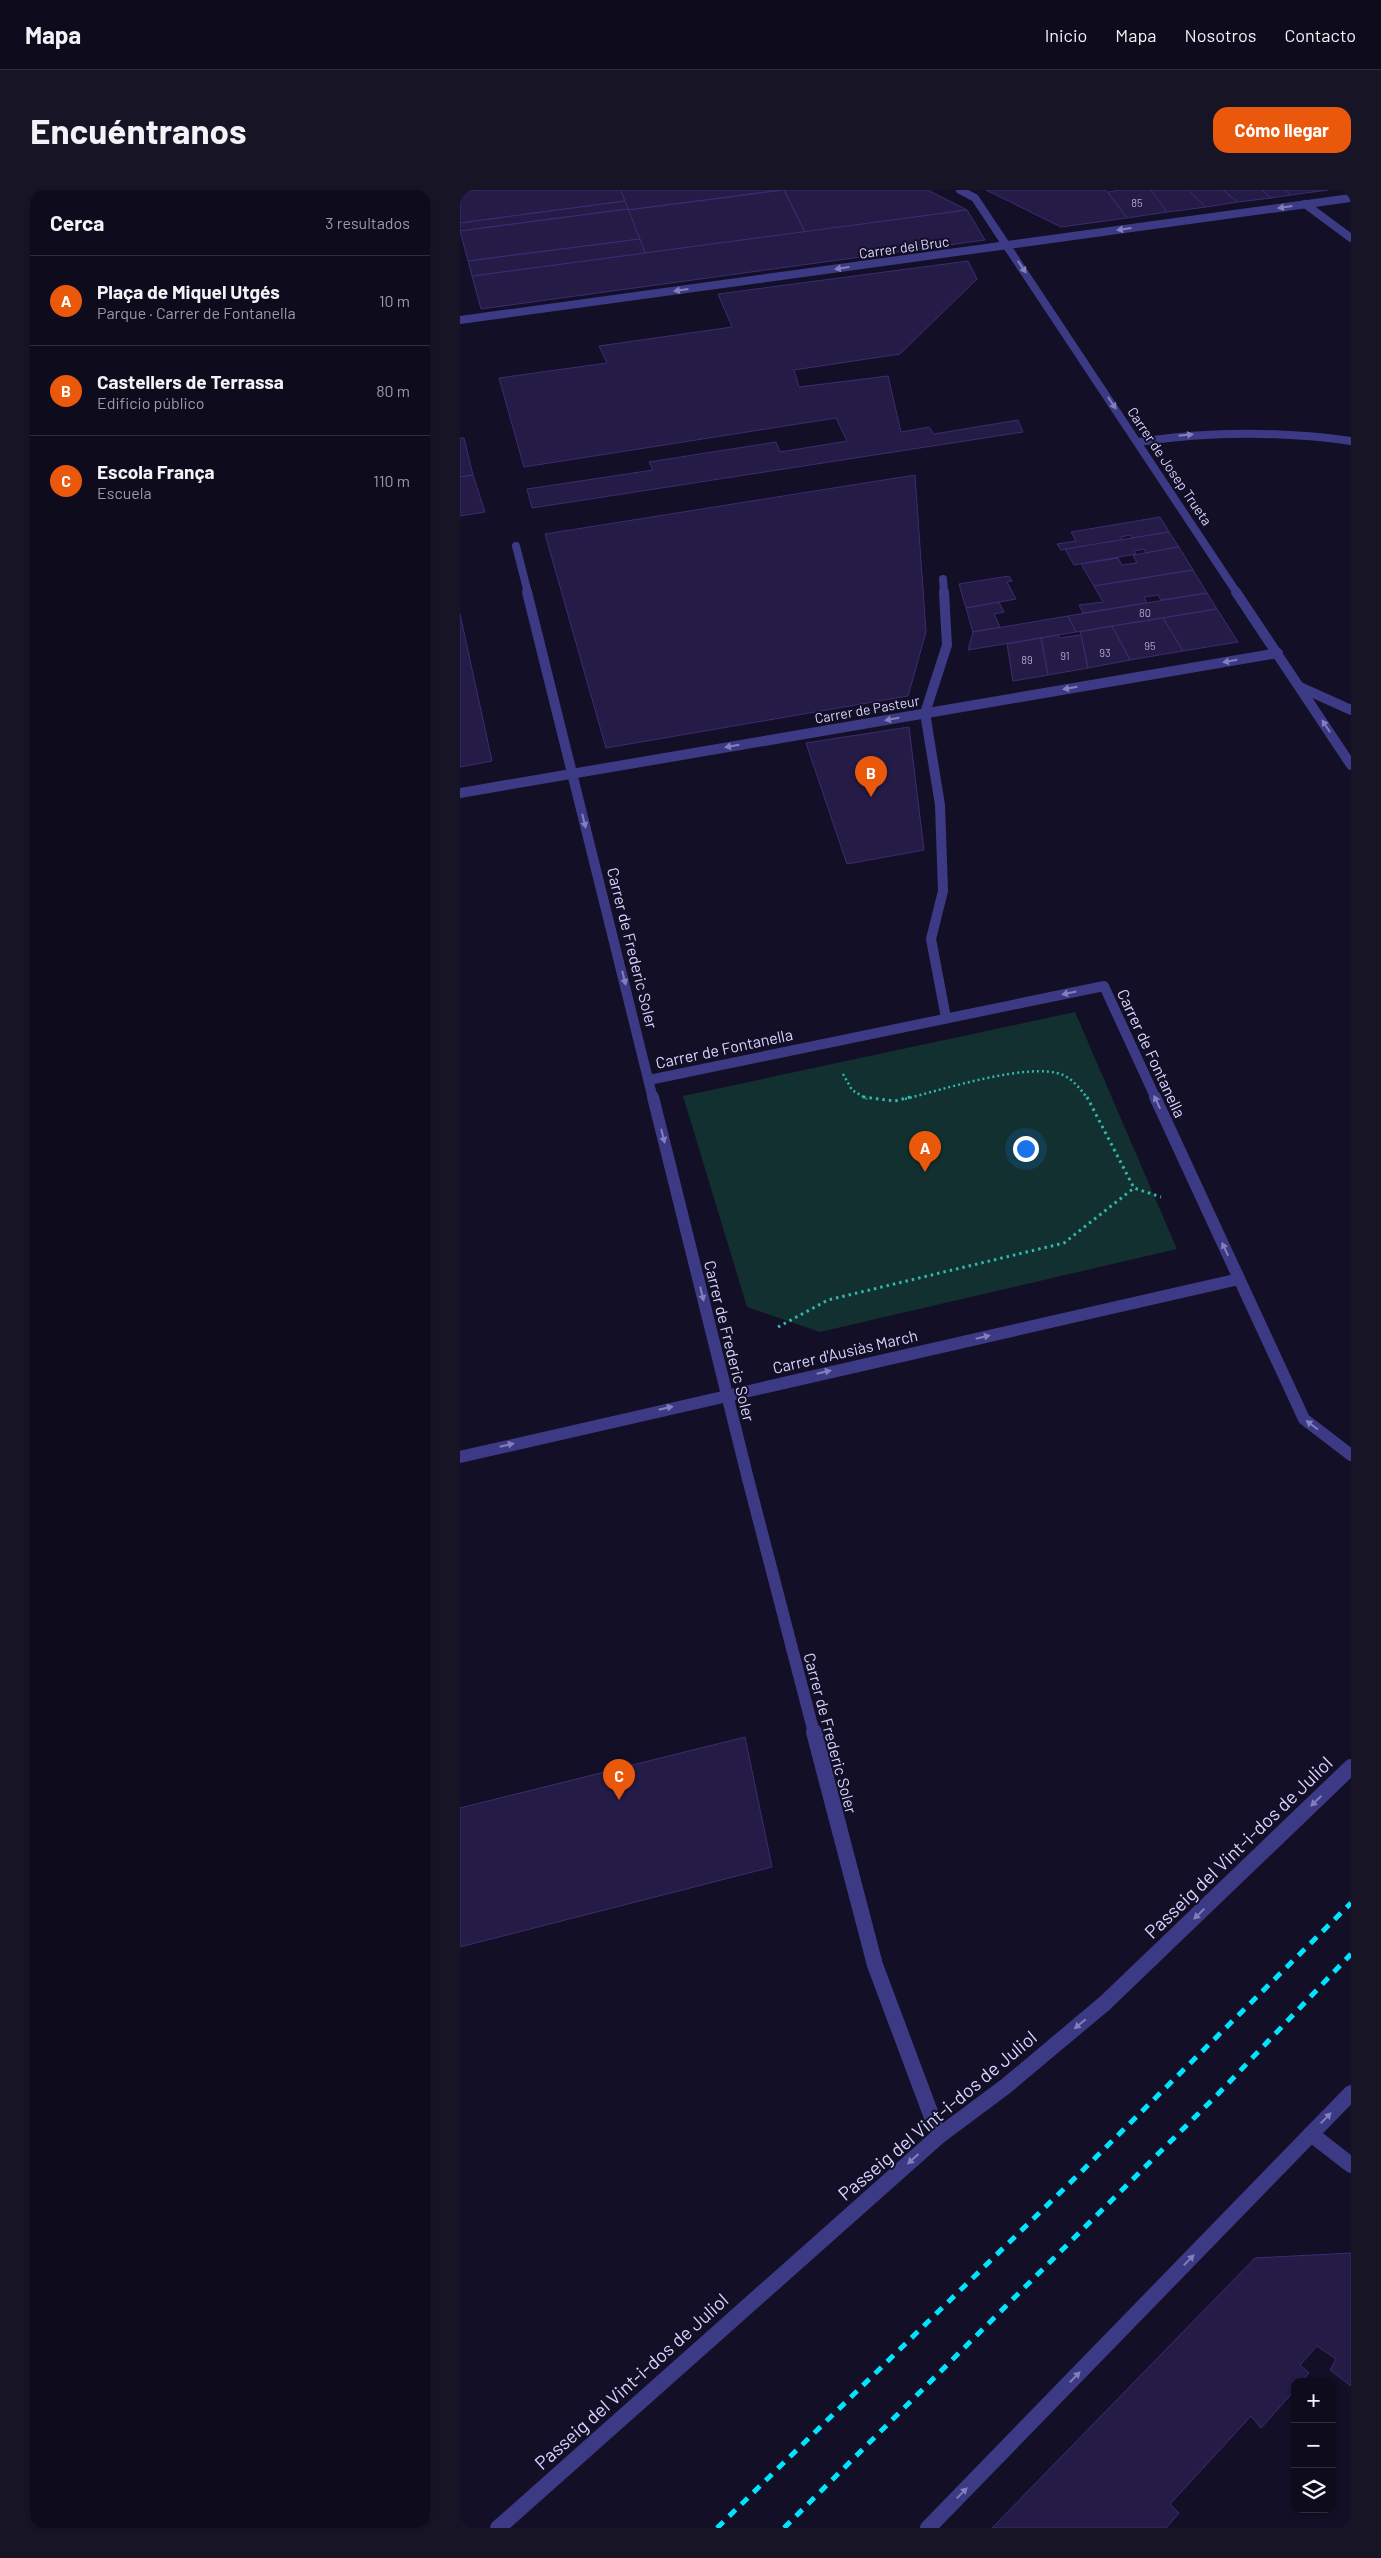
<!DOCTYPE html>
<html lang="es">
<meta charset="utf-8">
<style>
:root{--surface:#0e0b1c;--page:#171425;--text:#f1f3f6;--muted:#9b9ba3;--line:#2e2b3b;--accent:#ea580c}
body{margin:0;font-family:Barlow,sans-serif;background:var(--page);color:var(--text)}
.controls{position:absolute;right:15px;bottom:15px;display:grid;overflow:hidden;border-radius:10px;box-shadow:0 1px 4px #0004}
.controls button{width:45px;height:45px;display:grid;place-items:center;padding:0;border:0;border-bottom:1px solid var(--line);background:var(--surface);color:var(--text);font:25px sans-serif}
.you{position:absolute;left:565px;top:958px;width:18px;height:18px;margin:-12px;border:4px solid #fff;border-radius:50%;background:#1a73e8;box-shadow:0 0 0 8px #1a73e833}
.badge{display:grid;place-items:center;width:32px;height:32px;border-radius:50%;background:var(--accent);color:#fff;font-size:16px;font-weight:700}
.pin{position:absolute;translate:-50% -41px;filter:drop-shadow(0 1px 2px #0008)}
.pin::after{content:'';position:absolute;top:26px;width:18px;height:15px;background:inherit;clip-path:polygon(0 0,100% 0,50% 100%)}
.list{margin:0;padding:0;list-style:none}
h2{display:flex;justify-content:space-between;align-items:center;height:65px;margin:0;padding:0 20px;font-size:21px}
h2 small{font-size:16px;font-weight:400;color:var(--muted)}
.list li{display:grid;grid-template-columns:32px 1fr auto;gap:15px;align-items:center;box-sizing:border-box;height:90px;padding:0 20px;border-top:1px solid var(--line)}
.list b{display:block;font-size:19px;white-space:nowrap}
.list p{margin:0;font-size:16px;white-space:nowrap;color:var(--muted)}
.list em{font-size:16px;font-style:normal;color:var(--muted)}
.icon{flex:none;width:28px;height:28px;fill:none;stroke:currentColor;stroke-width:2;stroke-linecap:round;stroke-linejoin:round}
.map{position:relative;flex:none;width:891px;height:2338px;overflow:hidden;border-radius:15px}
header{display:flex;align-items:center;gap:30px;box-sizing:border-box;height:70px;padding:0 25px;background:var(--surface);border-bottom:1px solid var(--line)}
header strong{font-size:24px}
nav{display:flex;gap:28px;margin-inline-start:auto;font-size:18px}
.intro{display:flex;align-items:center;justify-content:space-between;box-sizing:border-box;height:120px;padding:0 30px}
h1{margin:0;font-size:35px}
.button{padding:12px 22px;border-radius:15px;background:var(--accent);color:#fff;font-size:18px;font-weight:700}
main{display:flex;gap:30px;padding:0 30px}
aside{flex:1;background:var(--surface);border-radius:15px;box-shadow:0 1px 4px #0004}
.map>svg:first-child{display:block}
.green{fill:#12302f}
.building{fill:#241b47;stroke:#3b2d73}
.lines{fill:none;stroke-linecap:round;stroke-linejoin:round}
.path-far1{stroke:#2fb8b0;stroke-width:2.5;stroke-dasharray:2 3;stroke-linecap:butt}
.path{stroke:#2fb8b0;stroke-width:3;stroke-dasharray:2.5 4;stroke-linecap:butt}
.service{stroke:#3d3a85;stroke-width:8}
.minor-far3{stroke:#3d3a85;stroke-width:8}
.minor-far2{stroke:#3d3a85;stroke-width:10}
.minor-far1{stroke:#3d3a85;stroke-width:12}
.minor{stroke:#3d3a85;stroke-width:16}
.rail{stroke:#00e5ff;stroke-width:5;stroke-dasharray:9 8;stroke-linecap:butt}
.oneway{fill:#837fbc}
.labels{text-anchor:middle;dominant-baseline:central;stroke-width:4;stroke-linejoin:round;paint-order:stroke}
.far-number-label{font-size:11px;fill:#aca6d1}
.far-street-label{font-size:14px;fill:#d9d4ff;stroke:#130f26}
.street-label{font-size:16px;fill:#d9d4ff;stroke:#130f26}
.near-street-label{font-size:19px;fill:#d9d4ff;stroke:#130f26}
</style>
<header>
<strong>Mapa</strong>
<nav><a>Inicio</a><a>Mapa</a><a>Nosotros</a><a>Contacto</a></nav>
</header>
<div class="intro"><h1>Encuéntranos</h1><a class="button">Cómo llegar</a></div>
<main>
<aside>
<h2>Cerca<small>3 resultados</small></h2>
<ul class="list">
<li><span class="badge">A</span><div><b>Plaça de Miquel Utgés</b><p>Parque · Carrer de Fontanella</p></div><em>10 m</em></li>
<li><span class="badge">B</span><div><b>Castellers de Terrassa</b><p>Edificio público</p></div><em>80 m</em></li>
<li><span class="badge">C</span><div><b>Escola França</b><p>Escuela</p></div><em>110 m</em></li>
</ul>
</aside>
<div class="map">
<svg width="891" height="2338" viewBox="0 0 891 2338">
<rect width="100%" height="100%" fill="#130f26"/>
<!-- green -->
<polygon class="green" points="615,822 717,1059 360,1142 287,1117 223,906"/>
<!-- building -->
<g class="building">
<polygon points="17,0 161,0 165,11 0,33 0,2"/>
<polygon points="161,0 321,0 168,20"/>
<polygon points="324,0 345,42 185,63 168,20"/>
<polygon points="324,0 468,0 507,20 345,42"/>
<polygon points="526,0 646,0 667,28 601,37"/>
<polygon points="660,0 691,0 707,22 667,28 648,2"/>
<polygon points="691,0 728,0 746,17 707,22"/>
<polygon points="728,0 763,0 778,12 746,17"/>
<polygon points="763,0 802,0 811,8 778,12"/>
<polygon points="802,0 825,0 831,5 811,8"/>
<polygon points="825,0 868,0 831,5"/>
<polygon points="165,11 168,19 0,41 0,33"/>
<polygon points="168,19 180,49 8,71 0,41"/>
<polygon points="507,20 525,50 21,119 12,86"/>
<polygon points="180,49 185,63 12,86 8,71"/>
<polygon points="508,71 517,89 440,164 334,180 339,197 428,186 441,242 469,237 474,244 558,230 563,242 72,318 67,299 193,280 189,272 316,252 320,262 387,251 376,228 64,277 39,188 147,173 139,156 272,137 258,104"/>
<polygon points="0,248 4,248 13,285 0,287"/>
<polygon points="13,285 25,322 0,326 0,287"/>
<polygon points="455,285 466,442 448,506 146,558 85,344"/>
<polygon points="700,327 709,342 672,348 670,345 661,347 663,350 601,360 597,354 616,351 611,342"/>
<polygon points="709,342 719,357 686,363 684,359 674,361 676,364 614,375 605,359"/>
<polygon points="719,357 733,380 634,396 621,374 658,368 662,375 677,373 673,365"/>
<polygon points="733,380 747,403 701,410 698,405 684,407 687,413 623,423 619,415 643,412 634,396"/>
<polygon points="549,386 552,391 547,392 556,409 506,418 499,394"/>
<polygon points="747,403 757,419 616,442 608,426"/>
<polygon points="539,412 544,422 534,424 540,437 513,442 506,418"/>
<polygon points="757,419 778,452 723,461 703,428"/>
<polygon points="0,424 32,571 0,577"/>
<polygon points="608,426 616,442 508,460 513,442"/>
<polygon points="703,428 723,461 670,470 652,436"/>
<polygon points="652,436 670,470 628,478 620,442"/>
<polygon points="598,445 599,448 621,445 628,478 588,485 581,448"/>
<polygon points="581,448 588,485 553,491 547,454"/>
<polygon points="449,537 464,660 387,674 346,553"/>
<polygon points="285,1547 312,1677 0,1757 0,1618"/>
<polygon points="891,2063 891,2196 870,2180 876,2169 857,2156 840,2175 849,2183 842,2192 835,2192 835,2200 801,2238 791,2226 710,2314 719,2323 706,2338 532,2338 795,2068"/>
</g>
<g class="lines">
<!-- path-far1 -->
<g class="path-far1">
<polyline points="383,884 392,900 407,909"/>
<path d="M 445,909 C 481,900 571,871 603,885 C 614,890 621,900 628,909"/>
</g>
<!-- path -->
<g class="path">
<polyline points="403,907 435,911 450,907"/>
<polyline points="627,907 674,998 701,1007"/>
<polyline points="318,1137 368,1110 604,1053 674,998"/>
</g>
<!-- service -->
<polyline class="service" points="845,14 891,48"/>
<!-- minor-far3 -->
<g class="minor-far3">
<polyline points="500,0 515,8 777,403"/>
<polyline points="0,130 891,8"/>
<path d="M 678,252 C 750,241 819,241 891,251"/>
<polyline points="56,356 68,403"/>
<polyline points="483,389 484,403"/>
</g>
<!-- minor-far2 -->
<g class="minor-far2">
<polyline points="67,402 193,909"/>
<polyline points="484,402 487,455 465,523 480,615 483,701 471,749 486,828"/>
<polyline points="776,402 891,575"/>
<polyline points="840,497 891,520"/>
<polyline points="0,603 818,463"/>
<polyline points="189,890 644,796 696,909"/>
</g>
<!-- minor-far1 -->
<g class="minor-far1">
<polyline points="193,907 288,1289 354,1543"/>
<polyline points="695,907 844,1229 891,1265"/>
<polyline points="0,1267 779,1089"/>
</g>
<!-- minor -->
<g class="minor">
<polyline points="354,1542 415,1775 479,1946"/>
<polyline points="851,1944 891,1975"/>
<polyline points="38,2338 479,1946 546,1896 645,1813 891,1577"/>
<polyline points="468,2338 891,1903"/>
</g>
<!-- rail -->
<g class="rail">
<polyline points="257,2338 616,1987 891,1713"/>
<polyline points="324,2338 758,1904 891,1764"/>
</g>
</g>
<!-- one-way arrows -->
<defs><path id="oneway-solid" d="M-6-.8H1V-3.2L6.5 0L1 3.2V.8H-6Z" transform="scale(1.25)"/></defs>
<g class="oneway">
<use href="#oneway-solid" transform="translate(825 17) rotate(172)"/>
<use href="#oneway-solid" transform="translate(664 39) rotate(172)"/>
<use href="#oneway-solid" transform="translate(562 77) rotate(56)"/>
<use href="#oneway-solid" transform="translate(382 78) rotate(172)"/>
<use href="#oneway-solid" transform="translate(221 100) rotate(172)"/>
<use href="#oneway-solid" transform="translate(652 213) rotate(56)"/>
<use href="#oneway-solid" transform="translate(726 245) rotate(-6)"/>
<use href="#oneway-solid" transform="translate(770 471) rotate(170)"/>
<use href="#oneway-solid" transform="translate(610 498) rotate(170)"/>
<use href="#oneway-solid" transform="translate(432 529) rotate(170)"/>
<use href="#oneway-solid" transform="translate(866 536) rotate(-123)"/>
<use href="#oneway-solid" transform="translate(272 556) rotate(170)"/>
<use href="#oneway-solid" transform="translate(124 631) rotate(76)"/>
<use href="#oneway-solid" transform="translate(164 788) rotate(76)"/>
<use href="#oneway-solid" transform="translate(609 803) rotate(168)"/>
<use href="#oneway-solid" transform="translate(697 912) rotate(-115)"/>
<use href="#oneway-solid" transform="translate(203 946) rotate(76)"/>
<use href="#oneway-solid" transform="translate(765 1059) rotate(-115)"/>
<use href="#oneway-solid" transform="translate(242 1104) rotate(76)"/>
<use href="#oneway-solid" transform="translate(523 1147) rotate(-13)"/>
<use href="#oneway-solid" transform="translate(364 1182) rotate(-13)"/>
<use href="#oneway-solid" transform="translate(206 1218) rotate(-13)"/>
<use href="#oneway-solid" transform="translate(852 1235) rotate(-143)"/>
<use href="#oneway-solid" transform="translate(47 1255) rotate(-13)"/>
<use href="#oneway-solid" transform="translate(856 1611) rotate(136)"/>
<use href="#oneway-solid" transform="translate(739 1724) rotate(136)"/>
<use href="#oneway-solid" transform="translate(620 1834) rotate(140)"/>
<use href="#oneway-solid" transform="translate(866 1928) rotate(-46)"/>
<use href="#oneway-solid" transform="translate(453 1969) rotate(138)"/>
<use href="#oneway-solid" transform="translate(729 2070) rotate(-46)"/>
<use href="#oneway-solid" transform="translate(615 2187) rotate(-46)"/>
<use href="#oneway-solid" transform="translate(502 2303) rotate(-46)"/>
</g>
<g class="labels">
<!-- far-number labels -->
<g class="far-number-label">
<text x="677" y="12">85</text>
<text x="685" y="422">80</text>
<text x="690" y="455">95</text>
<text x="645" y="462">93</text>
<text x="605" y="465">91</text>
<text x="567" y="469">89</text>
</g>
<!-- far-street labels -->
<g class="far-street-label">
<text transform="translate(444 57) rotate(-8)">Carrer del Bruc</text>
<text transform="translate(710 276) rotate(56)">Carrer de Josep Trueta</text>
<text transform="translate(407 519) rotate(-10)">Carrer de Pasteur</text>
</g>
<!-- street labels -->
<g class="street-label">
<text transform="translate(173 758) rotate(76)">Carrer de Frederic Soler</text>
<text transform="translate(264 858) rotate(-12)">Carrer de Fontanella</text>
<text transform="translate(692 863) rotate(65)">Carrer de Fontanella</text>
<text transform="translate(270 1151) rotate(76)">Carrer de Frederic Soler</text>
<text transform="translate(385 1161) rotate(-13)">Carrer d'Ausiàs March</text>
<text transform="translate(371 1543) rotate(75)">Carrer de Frederic Soler</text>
</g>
<!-- near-street labels -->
<g class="near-street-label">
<text transform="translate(778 1657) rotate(-44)">Passeig del Vint-i-dos de Juliol</text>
<text transform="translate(477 1925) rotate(-40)">Passeig del Vint-i-dos de Juliol</text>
<text transform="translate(171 2191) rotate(-42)">Passeig del Vint-i-dos de Juliol</text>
</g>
</g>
</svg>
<div class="controls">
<button>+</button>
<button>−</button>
<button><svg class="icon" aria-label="layers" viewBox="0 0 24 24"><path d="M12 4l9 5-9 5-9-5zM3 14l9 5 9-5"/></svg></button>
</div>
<div class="you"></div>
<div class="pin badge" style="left:465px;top:982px">A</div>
<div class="pin badge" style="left:411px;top:607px">B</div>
<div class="pin badge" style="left:159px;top:1610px">C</div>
</div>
</main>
